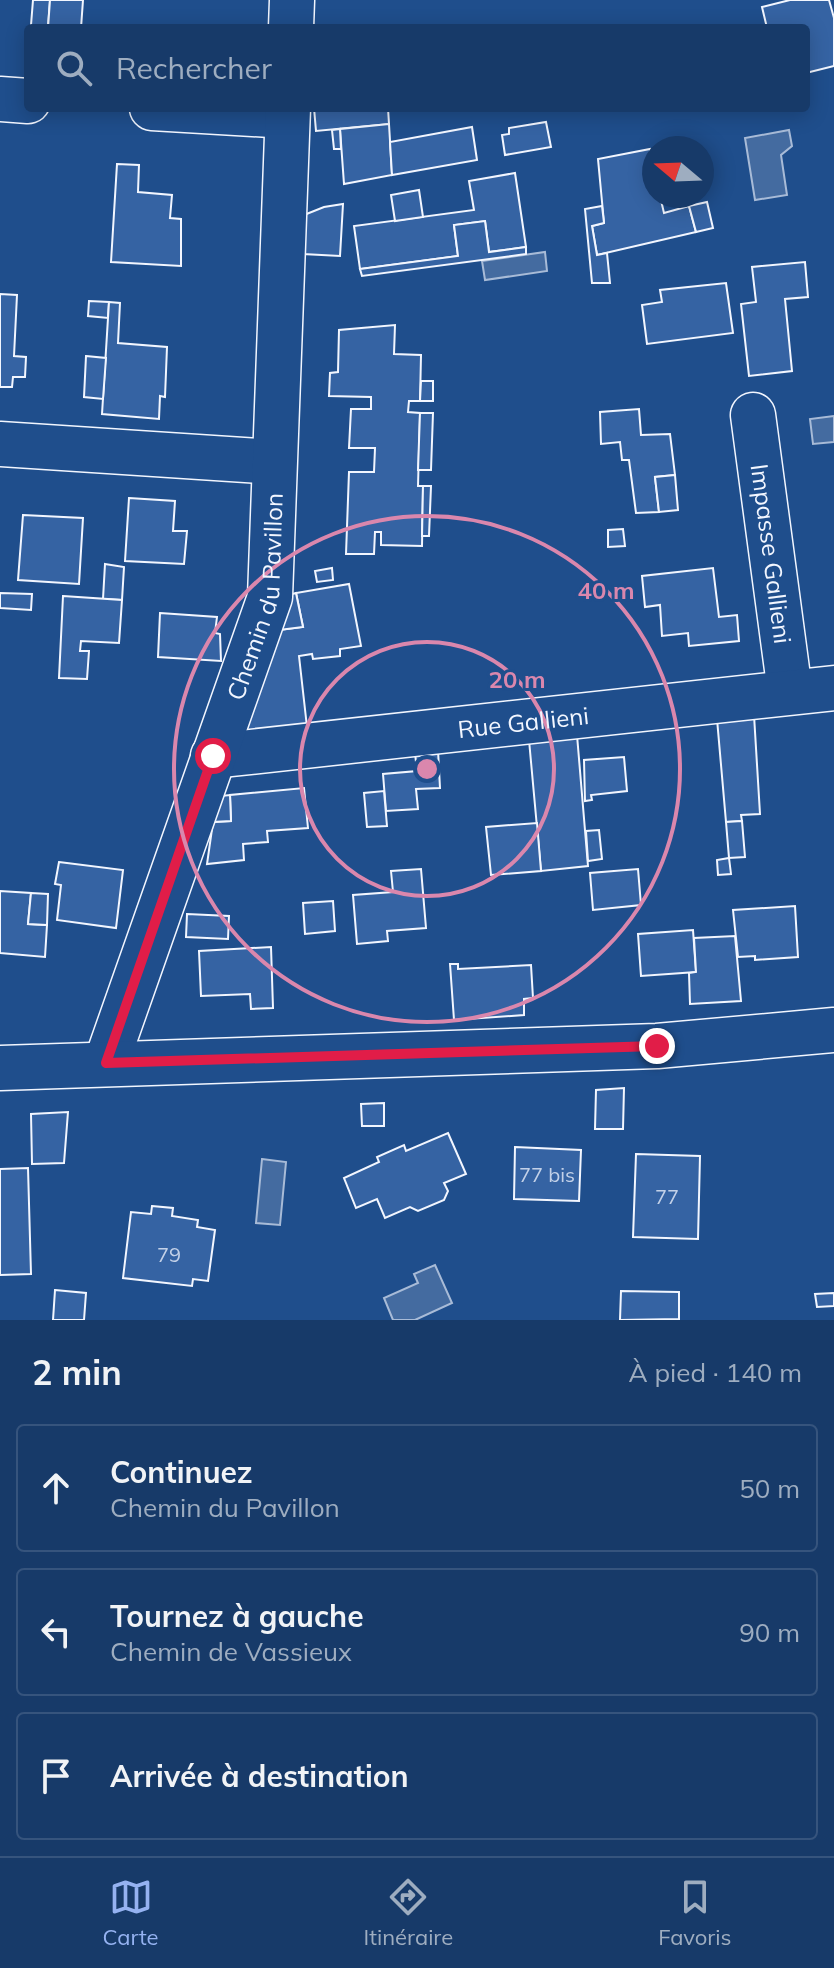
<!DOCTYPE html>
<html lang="fr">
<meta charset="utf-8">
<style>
:root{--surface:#173a69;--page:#20416f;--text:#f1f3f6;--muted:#9eadc0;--line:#36547d;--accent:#95b2f1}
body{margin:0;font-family:Mulish,sans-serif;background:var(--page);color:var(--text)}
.compass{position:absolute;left:642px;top:136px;width:72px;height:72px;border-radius:50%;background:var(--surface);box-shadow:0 4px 20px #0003;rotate:289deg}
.stop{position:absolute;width:24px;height:24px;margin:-18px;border:6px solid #e11d48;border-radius:50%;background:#fff}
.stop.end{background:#e11d48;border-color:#fff;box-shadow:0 2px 8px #0008}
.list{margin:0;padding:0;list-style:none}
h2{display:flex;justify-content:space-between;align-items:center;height:104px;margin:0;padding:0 32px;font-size:34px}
h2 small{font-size:26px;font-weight:400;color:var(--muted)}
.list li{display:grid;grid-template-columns:52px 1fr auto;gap:24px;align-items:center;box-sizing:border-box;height:128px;margin:0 16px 16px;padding:0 16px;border:2px solid var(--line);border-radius:8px}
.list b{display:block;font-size:30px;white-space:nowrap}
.list p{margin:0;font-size:26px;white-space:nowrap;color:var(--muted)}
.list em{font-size:26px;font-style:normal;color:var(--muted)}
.icon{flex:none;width:44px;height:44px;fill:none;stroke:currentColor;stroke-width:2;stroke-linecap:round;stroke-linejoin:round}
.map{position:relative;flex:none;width:834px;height:1320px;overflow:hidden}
.search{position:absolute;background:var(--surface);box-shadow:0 4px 20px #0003;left:24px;right:24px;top:24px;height:88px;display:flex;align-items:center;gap:20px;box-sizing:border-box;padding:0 28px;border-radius:8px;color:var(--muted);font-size:30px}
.sheet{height:536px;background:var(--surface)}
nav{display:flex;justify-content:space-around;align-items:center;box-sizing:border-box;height:112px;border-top:2px solid var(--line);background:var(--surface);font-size:22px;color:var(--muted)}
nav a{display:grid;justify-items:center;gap:4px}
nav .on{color:var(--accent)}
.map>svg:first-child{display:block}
.water{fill:#446ba0;stroke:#a8bbd7;stroke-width:2}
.building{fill:#3563a3;stroke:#f2f6ff;stroke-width:2}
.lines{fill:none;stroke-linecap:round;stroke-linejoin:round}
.minor-casing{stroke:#f2f6ff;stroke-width:47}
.minor{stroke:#1f4e8c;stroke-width:44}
.route{stroke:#e11d48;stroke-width:10}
.ring{fill:none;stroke:#da87ad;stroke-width:4}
.labels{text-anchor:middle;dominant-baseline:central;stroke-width:6;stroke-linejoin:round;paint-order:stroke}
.number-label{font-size:20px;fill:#c3d1e8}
.street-label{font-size:24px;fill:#f2f6ff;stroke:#1f4e8c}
.centre{fill:#da87ad;stroke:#1f4e8c;stroke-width:4}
.ring-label{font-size:24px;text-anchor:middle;font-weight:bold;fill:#da87ad;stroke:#1f4e8c;stroke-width:6;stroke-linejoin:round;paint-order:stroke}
</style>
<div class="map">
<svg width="834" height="1320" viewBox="0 0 834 1320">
<rect width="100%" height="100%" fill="#1f4e8c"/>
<!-- water -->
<g class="water">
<polygon points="789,130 792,146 781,155 787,195 755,200 745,138"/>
<polygon points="545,252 547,271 485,280 482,261"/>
<polygon points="834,416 834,442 813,444 810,419"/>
<polygon points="262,1159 286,1162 280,1225 256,1223"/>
<polygon points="435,1265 452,1303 415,1320 393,1320 384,1298 418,1283 414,1274"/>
</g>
<!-- building -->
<g class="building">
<polygon points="33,0 50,0 48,26 31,25"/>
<polygon points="50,0 83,0 81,28 48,28"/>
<polygon points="790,0 829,0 834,18 834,66 806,73 806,28 767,28 762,7"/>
<polygon points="314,108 388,108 389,124 316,131"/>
<polygon points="546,122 551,147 505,155 502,135 509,134 509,128"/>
<polygon points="389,124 392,175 344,184 340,129"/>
<polygon points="472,127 477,160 392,175 390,142"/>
<polygon points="340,129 341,149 334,149 332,130"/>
<polygon points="650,149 654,167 654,196 660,196 664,213 689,206 696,232 597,255 592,226 604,223 598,159"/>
<polygon points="117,164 139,165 138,192 172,195 170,218 181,219 181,266 111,262"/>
<polygon points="515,173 526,247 489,252 485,221 454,225 458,256 360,269 354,226 474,210 469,181"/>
<polygon points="419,190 423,217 395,221 391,195"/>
<polygon points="707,202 713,228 696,232 689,206"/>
<polygon points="343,204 340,256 303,254 304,215 324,207"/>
<polygon points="602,206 604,223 592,226 597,255 607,253 610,283 592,283 585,209"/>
<polygon points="485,221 489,252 526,247 526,254 362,276 360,269 458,256 454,225"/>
<polygon points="805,262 808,297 785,299 792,371 749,376 741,304 756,302 752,267"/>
<polygon points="726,283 733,333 647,344 642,305 662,302 660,290"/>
<polygon points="0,294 17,295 14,356 26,357 25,377 13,377 12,387 0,387"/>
<polygon points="89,301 109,302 108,318 88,316"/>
<polygon points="109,302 120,303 118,343 167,347 165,397 160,396 159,419 102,414"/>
<polygon points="395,325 394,354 421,355 420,401 409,401 408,412 420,413 418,486 423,486 422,546 381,545 381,532 375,532 374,554 346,554 349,472 374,472 375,448 349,448 351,409 371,409 371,397 329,396 330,373 338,372 339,330"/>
<polygon points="86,356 106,358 103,399 84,397"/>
<polygon points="421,381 433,381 433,401 420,401"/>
<polygon points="639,409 641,435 670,434 675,475 655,477 659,512 636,513 629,460 622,460 620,442 601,444 600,412"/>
<polygon points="420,413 433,413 431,470 418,470"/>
<polygon points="675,475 678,510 659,512 655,477"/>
<polygon points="423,486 431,486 429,536 422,536"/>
<polygon points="129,498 175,501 173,531 187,531 184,564 125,561"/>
<polygon points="23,515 83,518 79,584 18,580"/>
<polygon points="623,529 625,546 608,547 608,530"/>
<polygon points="105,564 124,567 122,600 103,599"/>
<polygon points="332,568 333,580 317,582 315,571"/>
<polygon points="713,568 719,617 737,615 739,641 689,646 688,633 662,636 660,605 645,607 642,576"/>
<polygon points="349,584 361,646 340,649 340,656 313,659 312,654 299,656 307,727 243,734 279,630 303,627 296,593"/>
<polygon points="0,593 32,594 31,610 0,608"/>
<polygon points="296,593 303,627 279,630 292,594"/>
<polygon points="63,596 122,600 119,643 81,641 80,651 89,651 87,679 59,678"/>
<polygon points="160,613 217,617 215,633 220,634 221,661 158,657"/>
<polygon points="754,715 760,814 741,815 742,821 726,822 717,719"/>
<polygon points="577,735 588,866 541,871 529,740"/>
<polygon points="438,750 440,788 416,789 418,809 386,811 383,774 417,771 415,753"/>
<polygon points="624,757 627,791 591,795 592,800 585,801 584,760"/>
<polygon points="304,788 308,828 267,831 268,842 243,844 244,860 207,864 213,822 231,821 230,795"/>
<polygon points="384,791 387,826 367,827 364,793"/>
<polygon points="230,795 231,821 212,822 221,796"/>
<polygon points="742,821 745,857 729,858 726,822"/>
<polygon points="537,823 541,871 491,875 486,827"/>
<polygon points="599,830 602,859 588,861 586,831"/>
<polygon points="729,858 731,874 718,875 717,860"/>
<polygon points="59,862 123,870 116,928 57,920 61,885 55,884"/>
<polygon points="421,869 426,928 387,931 388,941 357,944 353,895 393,892 391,871"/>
<polygon points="638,869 641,905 593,910 590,873"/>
<polygon points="0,891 31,893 28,924 47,925 45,957 0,953"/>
<polygon points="31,893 48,894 47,925 28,924"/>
<polygon points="333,901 335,931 305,934 303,903"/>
<polygon points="795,906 798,957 755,960 755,956 738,957 733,910"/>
<polygon points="187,914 229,916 228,939 186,937"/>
<polygon points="693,930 696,972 641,976 638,934"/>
<polygon points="735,936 741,1001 690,1004 689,973 696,972 694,938"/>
<polygon points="271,947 273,1008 251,1009 250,994 201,996 199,951"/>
<polygon points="450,964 458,964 458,969 531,965 533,998 524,999 524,1015 454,1020"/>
<polygon points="624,1088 623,1129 595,1129 596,1090"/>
<polygon points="384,1103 384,1126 362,1126 361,1104"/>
<polygon points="68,1112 64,1163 32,1164 31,1114"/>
<polygon points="448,1133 466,1174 444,1183 448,1191 444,1200 418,1211 410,1207 385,1218 377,1199 356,1208 344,1178 379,1162 377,1157 404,1145 406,1151"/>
<polygon points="515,1147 581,1150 579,1201 514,1199"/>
<polygon points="636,1154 700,1156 698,1239 633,1237"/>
<polygon points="28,1168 31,1274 0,1275 0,1169"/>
<polygon points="152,1206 173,1208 172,1216 198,1220 197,1227 215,1230 208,1281 193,1279 192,1286 123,1278 131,1212 151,1214"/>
<polygon points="55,1290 86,1293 84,1320 53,1320"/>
<polygon points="621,1291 679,1292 679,1319 620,1320"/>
<polygon points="834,1293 834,1306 817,1307 815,1294"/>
</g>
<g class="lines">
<defs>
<g id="minor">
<polyline points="291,28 292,0"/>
<polyline points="0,99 28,101"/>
<polyline points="152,108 287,116"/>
<path id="s1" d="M 753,415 L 790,692"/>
<polyline points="0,444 274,462"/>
<path id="s2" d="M 213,756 L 834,688"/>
<path id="s3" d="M 106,1063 L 270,597 L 288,108"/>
<polyline points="0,1068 657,1046 834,1030"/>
</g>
</defs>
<!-- minor casing -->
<use href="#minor" class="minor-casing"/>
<!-- minor -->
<use href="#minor" class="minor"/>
</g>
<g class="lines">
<!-- route -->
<polyline class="route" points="213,756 106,1063 657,1046"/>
</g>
<!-- distance rings -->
<g class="ring">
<circle cx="427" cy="769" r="127"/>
<circle cx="427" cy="769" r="253"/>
</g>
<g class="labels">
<!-- number labels -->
<g class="number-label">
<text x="547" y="1174">77 bis</text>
<text x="667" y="1196">77</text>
<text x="169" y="1254">79</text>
</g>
<!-- street labels -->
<g class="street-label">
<text stroke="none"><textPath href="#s1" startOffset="140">Impasse Gallieni</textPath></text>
<text stroke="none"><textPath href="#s3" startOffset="492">Chemin du Pavillon</textPath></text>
<text stroke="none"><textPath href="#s2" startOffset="312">Rue Gallieni</textPath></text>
</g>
</g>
<circle cx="427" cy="769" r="12" class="centre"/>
<g class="ring-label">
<text x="606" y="599">40 m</text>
<text x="517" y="688">20 m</text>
</g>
</svg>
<svg class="compass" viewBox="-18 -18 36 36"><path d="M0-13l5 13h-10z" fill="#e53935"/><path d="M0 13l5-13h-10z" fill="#9eadc0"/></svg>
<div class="stop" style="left:213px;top:756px"></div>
<div class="stop end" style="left:657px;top:1046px"></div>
<div class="search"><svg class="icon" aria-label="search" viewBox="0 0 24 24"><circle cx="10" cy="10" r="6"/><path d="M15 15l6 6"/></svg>Rechercher</div>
</div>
<section class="sheet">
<h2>2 min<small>À pied · 140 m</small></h2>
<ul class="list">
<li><svg class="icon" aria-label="ahead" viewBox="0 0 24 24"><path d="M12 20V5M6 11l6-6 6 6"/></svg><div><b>Continuez</b><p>Chemin du Pavillon</p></div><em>50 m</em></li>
<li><svg class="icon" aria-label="left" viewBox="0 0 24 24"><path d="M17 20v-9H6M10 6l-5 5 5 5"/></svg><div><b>Tournez à gauche</b><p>Chemin de Vassieux</p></div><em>90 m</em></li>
<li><svg class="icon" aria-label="arrive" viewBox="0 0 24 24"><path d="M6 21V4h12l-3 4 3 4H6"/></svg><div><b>Arrivée à destination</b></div></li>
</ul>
</section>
<nav>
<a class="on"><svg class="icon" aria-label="map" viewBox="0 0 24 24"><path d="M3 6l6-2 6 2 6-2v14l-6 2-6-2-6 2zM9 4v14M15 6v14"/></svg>Carte</a>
<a><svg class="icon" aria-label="directions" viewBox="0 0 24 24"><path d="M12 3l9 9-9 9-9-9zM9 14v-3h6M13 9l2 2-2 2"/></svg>Itinéraire</a>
<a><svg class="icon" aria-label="saved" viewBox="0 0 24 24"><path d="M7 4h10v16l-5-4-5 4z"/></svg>Favoris</a>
</nav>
